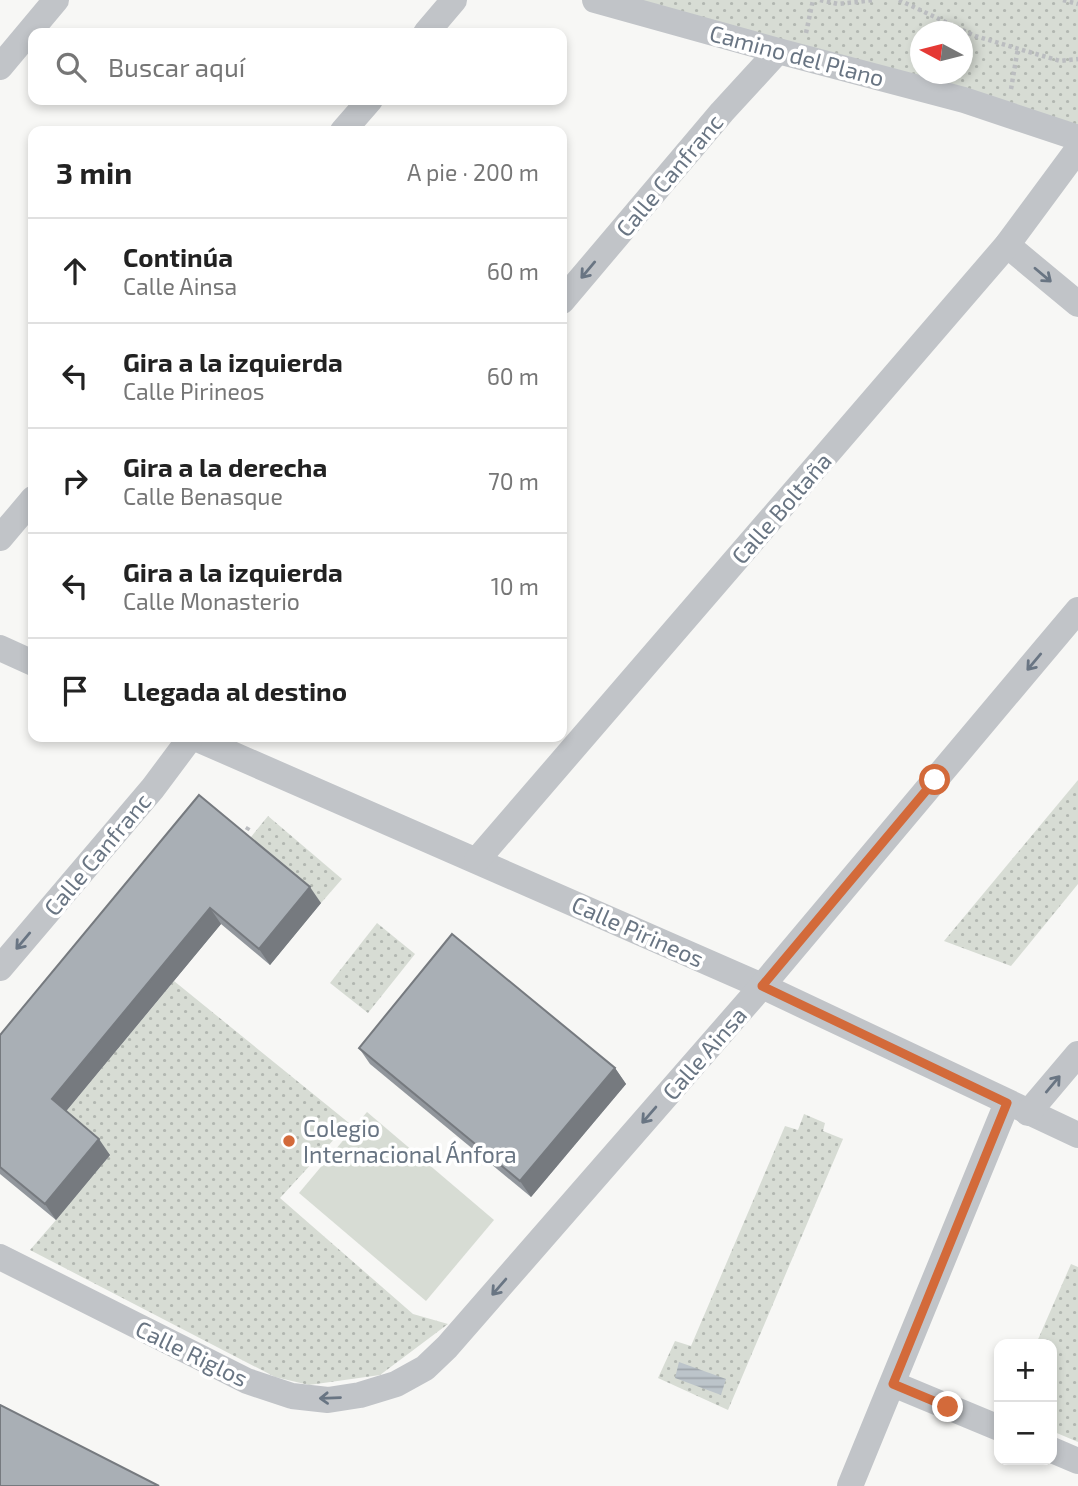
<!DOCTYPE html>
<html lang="es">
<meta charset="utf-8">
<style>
:root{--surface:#fff;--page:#f2f2f2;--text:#222;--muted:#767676;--line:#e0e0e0}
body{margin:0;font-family:"Exo 2",sans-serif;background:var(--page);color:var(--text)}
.controls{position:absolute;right:21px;bottom:21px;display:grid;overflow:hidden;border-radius:14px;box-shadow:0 4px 10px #0003}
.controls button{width:63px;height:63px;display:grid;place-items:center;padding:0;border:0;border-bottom:2px solid var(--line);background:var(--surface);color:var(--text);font:35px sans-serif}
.compass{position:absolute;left:910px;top:21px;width:63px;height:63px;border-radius:50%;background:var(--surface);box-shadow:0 4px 10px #0003;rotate:277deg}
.stop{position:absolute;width:21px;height:21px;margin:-16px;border:5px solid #d36a3a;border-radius:50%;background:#fff}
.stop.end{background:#d36a3a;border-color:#fff;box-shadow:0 2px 7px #0008}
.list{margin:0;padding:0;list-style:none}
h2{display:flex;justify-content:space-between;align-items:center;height:91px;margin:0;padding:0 28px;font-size:30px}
h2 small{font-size:23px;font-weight:400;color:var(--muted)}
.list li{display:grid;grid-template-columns:46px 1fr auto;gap:21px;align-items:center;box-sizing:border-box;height:105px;padding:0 28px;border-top:2px solid var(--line)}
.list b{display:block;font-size:26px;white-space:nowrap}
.list p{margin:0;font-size:23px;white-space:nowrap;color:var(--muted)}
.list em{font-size:23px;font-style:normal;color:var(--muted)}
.icon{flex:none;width:38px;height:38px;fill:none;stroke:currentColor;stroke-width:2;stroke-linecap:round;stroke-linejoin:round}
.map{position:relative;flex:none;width:1078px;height:1486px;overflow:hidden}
.search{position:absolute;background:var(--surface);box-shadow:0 4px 10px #0003;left:28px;top:28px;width:539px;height:77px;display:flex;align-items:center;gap:18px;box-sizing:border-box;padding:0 24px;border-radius:14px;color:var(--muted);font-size:26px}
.panel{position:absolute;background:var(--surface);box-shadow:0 4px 10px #0003;left:28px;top:126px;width:539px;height:616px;border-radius:14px}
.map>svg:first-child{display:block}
.green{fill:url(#green-dots);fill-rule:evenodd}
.pitch{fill:#d7dcd4}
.water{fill:url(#water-rules)}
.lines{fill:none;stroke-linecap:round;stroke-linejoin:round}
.path{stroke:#bbbdc0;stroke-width:4.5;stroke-dasharray:3.5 3.5;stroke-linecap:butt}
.street{stroke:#c1c4c8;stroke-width:26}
.wall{fill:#91969c}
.shaded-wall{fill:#767a7f}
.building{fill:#a9afb5;stroke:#767a7f;stroke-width:2}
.oneway{stroke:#697583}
.route{stroke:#d36a3a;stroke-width:9}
.poi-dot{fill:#d36a3a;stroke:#fff;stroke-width:2.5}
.labels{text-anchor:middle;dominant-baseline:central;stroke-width:7;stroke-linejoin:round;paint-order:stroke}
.street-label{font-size:23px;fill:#697583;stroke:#fff}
.poi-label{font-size:23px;fill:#697583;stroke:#fff;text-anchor:start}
</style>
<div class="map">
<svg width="1078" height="1486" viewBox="0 0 1078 1486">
<defs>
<pattern id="green-dots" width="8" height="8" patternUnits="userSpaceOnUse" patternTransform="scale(1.75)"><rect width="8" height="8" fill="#d7dcd4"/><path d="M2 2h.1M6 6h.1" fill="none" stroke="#b2b7b1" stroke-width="1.8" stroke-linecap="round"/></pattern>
<pattern id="water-rules" width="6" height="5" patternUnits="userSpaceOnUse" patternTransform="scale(1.75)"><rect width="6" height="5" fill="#bcc4ca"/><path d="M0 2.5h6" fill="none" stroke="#9da4a9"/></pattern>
</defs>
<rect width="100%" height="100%" fill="#f7f7f5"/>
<!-- green -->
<g class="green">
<path d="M 595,0 L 1078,0 L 1078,138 ZM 920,32 L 962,32 L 962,74 L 920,74 Z"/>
<polygon points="1078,780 1078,884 1011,966 944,941"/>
<polygon points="268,816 342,879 321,903 247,842"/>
<polygon points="377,923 415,954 368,1013 330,983"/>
<polygon points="174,981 349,1123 280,1198 413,1314 448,1324 380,1375 309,1385 275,1377 30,1250 56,1220 63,1115"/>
<polygon points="804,1114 825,1123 823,1131 843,1139 728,1410 658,1378 675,1341 691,1346 785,1126 798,1130"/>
<polygon points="1071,1264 1078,1267 1078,1442 1052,1431 1052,1386 1054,1380 1052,1378 1052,1344 1036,1344"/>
</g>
<!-- pitch -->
<polygon class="pitch" points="367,1112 494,1220 426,1301 299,1193"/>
<!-- water -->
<polygon class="water" points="679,1362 726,1379 721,1395 675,1378"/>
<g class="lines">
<!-- path -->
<g class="path">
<polyline points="820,0 838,4 874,0"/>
<polyline points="899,0 975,36 1060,61 1078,59"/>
<polyline points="1063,0 1078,4"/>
<polyline points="806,33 813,0"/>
<polyline points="1011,89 1018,48"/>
<polyline points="243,836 250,825"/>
</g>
<!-- street -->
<g class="street">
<polyline points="595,0 778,51 964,100 1078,138"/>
<polyline points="426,33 454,0"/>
<polyline points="0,67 56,0"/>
<polyline points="343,131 370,100"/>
<polyline points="1007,245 1078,304"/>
<polyline points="562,301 722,112 778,51"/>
<polyline points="0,538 33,499"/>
<polyline points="0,648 33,663"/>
<polyline points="193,737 762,986 1078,1135"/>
<polyline points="477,860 1007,245 1078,149"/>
<polyline points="0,968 153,788 191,737"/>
<polyline points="1028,1113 1078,1054"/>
<polyline points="0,1257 247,1381 292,1396 328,1400 360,1395 396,1384 425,1368 447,1347 762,986 1078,610"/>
<polyline points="893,1384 999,1428"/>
<polyline points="1052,1450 1078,1461"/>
<polyline points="850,1486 1007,1103"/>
</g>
</g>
<!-- wall -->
<g class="wall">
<polygon points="199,795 321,903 270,965 221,924 66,1111 110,1155 56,1220 0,1174 0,1035"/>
<polygon points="359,1048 615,1068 626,1084 531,1197 370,1064"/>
</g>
<!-- shaded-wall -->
<g class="shaded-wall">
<polygon points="310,887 321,903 270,965 259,949"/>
<polygon points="210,908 221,924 63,1115 52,1099"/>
<polygon points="615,1068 626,1084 531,1197 520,1181"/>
<polygon points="99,1139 110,1155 56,1220 45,1204"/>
</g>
<!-- building -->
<g class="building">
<polygon points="199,795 310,887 259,949 210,908 52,1099 99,1139 45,1204 0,1167 0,1035"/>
<polygon points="452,934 615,1068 520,1181 359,1048"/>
<polygon points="0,1405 159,1486 0,1486"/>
</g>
<!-- one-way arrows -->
<defs><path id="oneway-shaft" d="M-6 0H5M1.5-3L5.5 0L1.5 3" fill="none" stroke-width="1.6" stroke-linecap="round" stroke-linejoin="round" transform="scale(1.75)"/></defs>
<g class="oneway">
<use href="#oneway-shaft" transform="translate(588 270) rotate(130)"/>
<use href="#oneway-shaft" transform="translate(1043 275) rotate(40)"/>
<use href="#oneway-shaft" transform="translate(1034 662) rotate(130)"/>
<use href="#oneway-shaft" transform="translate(23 941) rotate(130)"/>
<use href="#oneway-shaft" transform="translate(1053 1084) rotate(-50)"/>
<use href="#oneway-shaft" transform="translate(649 1115) rotate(131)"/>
<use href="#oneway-shaft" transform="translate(499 1287) rotate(131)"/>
<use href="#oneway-shaft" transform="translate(330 1398) rotate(178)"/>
</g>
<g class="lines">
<!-- route -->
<polyline class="route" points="935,780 762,986 1007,1103 893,1384 948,1407"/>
</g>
<!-- markers -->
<circle class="poi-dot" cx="289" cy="1141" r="7"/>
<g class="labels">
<!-- street labels -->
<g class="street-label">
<text transform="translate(797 55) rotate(15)">Camino del Plano</text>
<text transform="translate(669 175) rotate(-50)">Calle Canfranc</text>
<text transform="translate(781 508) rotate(-49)">Calle Boltaña</text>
<text transform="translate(97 854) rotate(-50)">Calle Canfranc</text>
<text transform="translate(638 931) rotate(24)">Calle Pirineos</text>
<text transform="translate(704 1053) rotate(-49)">Calle Ainsa</text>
<text transform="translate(192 1353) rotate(26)">Calle Riglos</text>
</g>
<!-- poi labels -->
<g class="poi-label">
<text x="303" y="1128">Colegio<tspan x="303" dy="26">Internacional Ánfora</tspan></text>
</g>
</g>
</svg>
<div class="controls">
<button>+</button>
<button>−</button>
</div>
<svg class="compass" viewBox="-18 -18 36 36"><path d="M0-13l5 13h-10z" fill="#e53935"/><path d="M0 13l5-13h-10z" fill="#767676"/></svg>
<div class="stop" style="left:935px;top:780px"></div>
<div class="stop end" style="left:948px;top:1407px"></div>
<div class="search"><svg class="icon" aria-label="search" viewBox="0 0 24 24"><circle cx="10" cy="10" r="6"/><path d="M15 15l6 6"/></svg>Buscar aquí</div>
<section class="panel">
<h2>3 min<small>A pie · 200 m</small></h2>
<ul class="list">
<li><svg class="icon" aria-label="ahead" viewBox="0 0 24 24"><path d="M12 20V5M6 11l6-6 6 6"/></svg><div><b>Continúa</b><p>Calle Ainsa</p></div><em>60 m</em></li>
<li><svg class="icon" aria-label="left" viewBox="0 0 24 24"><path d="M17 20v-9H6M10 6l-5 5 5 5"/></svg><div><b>Gira a la izquierda</b><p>Calle Pirineos</p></div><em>60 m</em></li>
<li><svg class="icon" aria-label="right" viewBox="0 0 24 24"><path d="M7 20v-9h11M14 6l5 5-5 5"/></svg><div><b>Gira a la derecha</b><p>Calle Benasque</p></div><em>70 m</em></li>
<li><svg class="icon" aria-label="left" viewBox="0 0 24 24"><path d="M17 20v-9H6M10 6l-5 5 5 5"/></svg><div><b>Gira a la izquierda</b><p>Calle Monasterio</p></div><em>10 m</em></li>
<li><svg class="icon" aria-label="arrive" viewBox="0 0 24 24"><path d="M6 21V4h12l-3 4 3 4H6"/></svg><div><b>Llegada al destino</b></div></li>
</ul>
</section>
</div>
